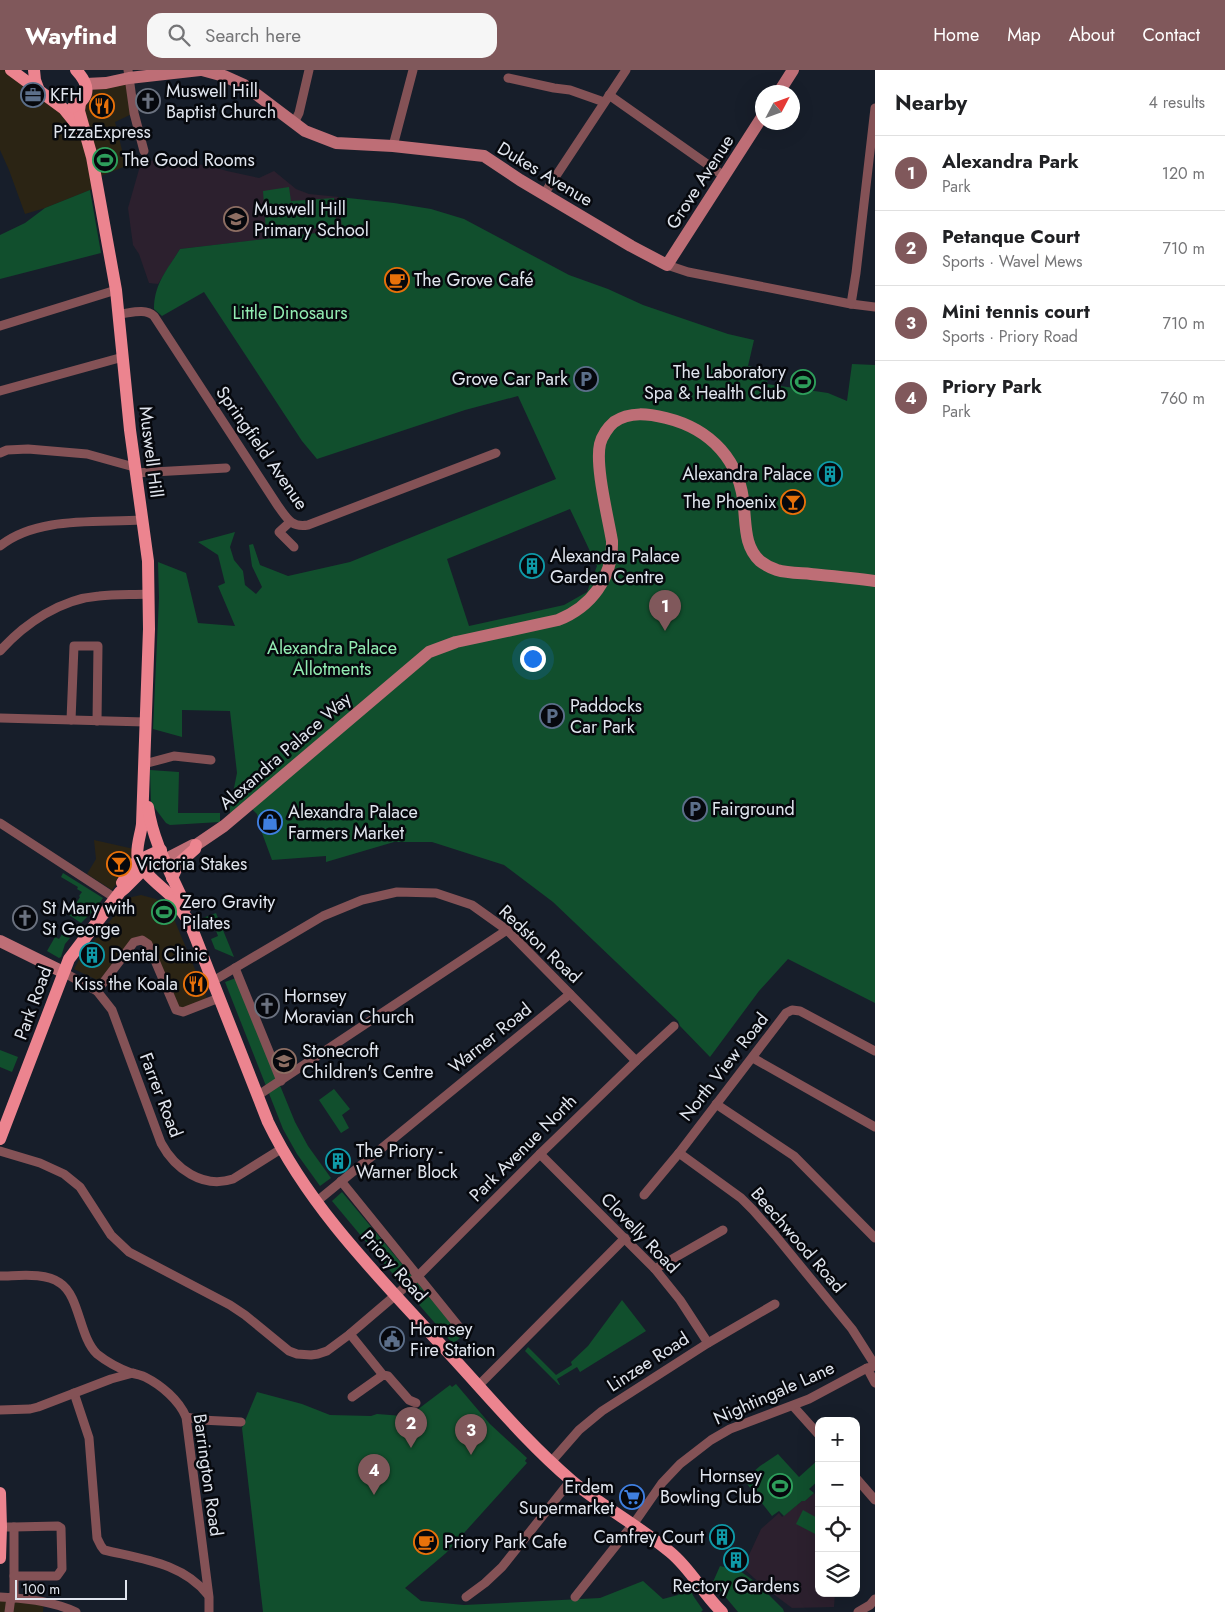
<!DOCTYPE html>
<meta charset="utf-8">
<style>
:root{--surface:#fff;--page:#f6f6f6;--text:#202124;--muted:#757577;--line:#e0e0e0;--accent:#80585b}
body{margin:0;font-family:Jost,sans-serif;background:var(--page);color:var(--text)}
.controls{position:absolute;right:15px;bottom:15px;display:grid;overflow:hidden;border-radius:10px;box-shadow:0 5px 20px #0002}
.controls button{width:45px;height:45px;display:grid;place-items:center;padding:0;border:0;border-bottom:1px solid var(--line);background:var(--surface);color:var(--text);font:25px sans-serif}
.compass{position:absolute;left:755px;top:15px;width:45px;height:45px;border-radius:50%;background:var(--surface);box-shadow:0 5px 20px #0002;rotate:49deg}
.scale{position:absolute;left:15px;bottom:12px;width:112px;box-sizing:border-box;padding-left:5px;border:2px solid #e0e5ee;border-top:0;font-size:14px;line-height:18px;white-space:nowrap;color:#e0e5ee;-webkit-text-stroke:4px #06080d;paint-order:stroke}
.you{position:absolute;left:532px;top:588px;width:18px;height:18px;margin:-12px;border:4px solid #fff;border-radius:50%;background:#1a73e8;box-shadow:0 0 0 8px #1a73e833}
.badge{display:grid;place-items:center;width:32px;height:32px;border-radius:50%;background:var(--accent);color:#fff;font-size:16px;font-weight:700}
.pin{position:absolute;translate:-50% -41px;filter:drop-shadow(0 1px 2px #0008)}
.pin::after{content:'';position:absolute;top:26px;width:18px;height:15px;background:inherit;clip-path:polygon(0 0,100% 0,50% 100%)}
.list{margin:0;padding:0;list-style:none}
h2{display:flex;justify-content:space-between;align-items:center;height:65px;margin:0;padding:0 20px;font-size:21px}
h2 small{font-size:16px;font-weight:400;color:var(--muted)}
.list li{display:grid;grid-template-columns:32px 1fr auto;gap:15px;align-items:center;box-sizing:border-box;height:75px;padding:0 20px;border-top:1px solid var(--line)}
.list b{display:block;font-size:19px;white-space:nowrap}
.list p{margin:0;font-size:16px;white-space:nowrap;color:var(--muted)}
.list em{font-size:16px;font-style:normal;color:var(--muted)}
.icon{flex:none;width:28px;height:28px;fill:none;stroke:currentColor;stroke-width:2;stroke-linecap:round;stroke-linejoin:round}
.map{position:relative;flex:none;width:875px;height:1542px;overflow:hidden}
header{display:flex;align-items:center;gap:30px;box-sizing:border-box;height:70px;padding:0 25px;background:var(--accent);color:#fff}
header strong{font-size:24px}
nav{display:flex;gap:28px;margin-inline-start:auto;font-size:18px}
.search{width:350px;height:45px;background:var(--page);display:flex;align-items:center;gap:12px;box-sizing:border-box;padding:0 18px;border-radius:15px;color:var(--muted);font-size:19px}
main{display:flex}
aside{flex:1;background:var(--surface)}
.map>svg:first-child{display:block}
.commercial{fill:#2b2414}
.education{fill:#2c202e}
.green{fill:#114f2d;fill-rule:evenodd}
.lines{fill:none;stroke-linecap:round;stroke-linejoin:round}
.street{stroke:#845256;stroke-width:9}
.secondary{stroke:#be6e76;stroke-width:12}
.primary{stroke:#ec848f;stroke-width:12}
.labels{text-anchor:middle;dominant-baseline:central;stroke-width:5;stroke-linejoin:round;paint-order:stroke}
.poi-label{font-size:18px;fill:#e0e5ee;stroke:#06080d;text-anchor:start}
.street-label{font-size:18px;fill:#e0e5ee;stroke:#06080d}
.park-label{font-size:18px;fill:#93edb3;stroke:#06080d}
</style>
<header>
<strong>Wayfind</strong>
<div class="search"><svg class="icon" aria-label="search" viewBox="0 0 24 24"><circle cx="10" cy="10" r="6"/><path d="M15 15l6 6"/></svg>Search here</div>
<nav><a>Home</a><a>Map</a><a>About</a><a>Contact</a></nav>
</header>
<main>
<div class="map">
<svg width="875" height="1542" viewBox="0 0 875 1542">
<rect width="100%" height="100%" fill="#171e2a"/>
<!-- commercial -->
<g class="commercial">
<polygon points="0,0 11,0 64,39 94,19 129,8 134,43 115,52 126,96 96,108 98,117 45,138 25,144 9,100 0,80"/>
<polygon points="94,770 134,779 132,789 123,805 112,820 87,804 96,789"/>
<polygon points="141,825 156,829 167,837 174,849 208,930 183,938 178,936 142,866 132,869 99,911 74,899 80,888 127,830 132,827"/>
<polygon points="0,1527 44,1531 43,1542 0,1542"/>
</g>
<!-- education -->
<g class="education">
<polygon points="158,88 210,96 227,101 259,108 274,101 296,119 309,124 339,127 343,160 180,179 158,214 149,213 139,184 133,175 128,138 140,96"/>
<polygon points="814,1423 819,1430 819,1523 835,1523 834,1537 792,1538 764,1517 743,1498 761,1459 779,1443 782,1447 802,1431 805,1431"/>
</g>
<!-- green -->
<g class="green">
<polygon points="289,117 291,131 334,128 337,157 266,161 263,121"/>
<polygon points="90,120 101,183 0,209 0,165 25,153 45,138"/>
<path d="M 339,127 L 394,133 L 431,139 L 464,149 L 569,205 L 608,219 L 643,235 L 728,264 L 754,270 L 748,296 L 769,300 L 767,314 L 828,323 L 847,331 L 852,294 L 875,295 L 875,933 L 788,889 L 759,921 L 710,987 L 680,956 L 678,951 L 553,832 L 504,795 L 432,772 L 394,772 L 326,792 L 326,786 L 272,790 L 262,763 L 257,744 L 245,732 L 230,745 L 230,738 L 237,703 L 230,641 L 182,640 L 182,667 L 153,659 L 159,528 L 158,492 L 186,503 L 198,553 L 235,556 L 218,516 L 225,513 L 218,485 L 198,472 L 235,462 L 230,477 L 234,490 L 243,501 L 245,515 L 256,524 L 262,517 L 252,496 L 249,475 L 253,474 L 260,495 L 288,506 L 350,492 L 556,409 L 518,326 L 465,340 L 317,389 L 302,371 L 204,222 L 162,246 L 154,239 C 154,214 167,200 180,179 L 342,160 ZM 570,439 L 597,496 L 587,522 L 564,535 L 469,556 L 447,489 Z"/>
<polygon points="150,700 179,702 178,743 220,743 220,752 170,755 166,753 151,733"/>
<polygon points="63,803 103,828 96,838 81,853 69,845 80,827 79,826 82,822 77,819 78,817 61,807"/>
<polygon points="216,843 234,887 215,879 211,869 218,866 213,853 206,856 203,848"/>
<polygon points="70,852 77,857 69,867 70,868 65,874 61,887 59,888 47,881 55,867 59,869 64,861 66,862 69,858 67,857"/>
<polygon points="236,908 295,1052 308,1076 331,1108 320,1116 297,1084 283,1059 225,912"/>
<polygon points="0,980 18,987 12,1002 0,997"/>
<polygon points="334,1019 350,1039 342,1045 349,1058 341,1063 319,1030"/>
<polygon points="342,1122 462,1266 453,1274 402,1215 332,1131"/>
<polygon points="622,1230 646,1261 580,1302 577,1297 557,1309 560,1315 559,1315 525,1281 528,1277 556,1305 572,1295 571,1292 588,1276"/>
<polygon points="456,1314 490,1354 527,1388 525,1391 527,1393 446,1483 405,1518 421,1531 464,1535 600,1528 643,1511 663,1529 678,1525 688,1516 694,1527 703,1540 701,1542 263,1542 242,1358 257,1322 302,1334 330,1345 371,1346 377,1344 403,1346 413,1343 450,1315 452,1317"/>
<polygon points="778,1384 799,1407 819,1389 819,1410 809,1419 814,1423 805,1431 802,1431 784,1446 779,1441 772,1446 744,1410 760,1396"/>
<polygon points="803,1440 819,1449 819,1466 796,1454"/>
<polygon points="720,1496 740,1501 757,1513 783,1539 784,1542 738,1542 713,1512"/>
</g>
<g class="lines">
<!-- street -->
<g class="street">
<polyline points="128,0 134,43 144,81"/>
<polyline points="508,8 554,18 570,20 604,32"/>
<polyline points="609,25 724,106"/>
<polyline points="294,53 299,43 309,0"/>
<polyline points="393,76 413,0"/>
<polyline points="544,124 626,0"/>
<polyline points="667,195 688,202 851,234 875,237"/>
<polyline points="851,234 856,203 875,38"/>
<path d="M 120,244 C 131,243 145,238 154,246 L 278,436 C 287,448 291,458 308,455 L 496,383"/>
<polyline points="0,256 116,220"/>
<polyline points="0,321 123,287"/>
<polyline points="0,383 7,380 28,379 87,384 134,397"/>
<polyline points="135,403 226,398"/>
<polyline points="290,452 279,462 294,477"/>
<path d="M 0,476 C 37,446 97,453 142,450"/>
<path d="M 0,581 C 25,553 61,529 99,526 C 116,524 133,525 149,524"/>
<polyline points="0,648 145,652"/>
<polyline points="71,650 74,576 98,576 97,651"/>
<polyline points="144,694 174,686 211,690"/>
<polyline points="0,753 115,828"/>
<polyline points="235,898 281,1011"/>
<path d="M 63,902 L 97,921 L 112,940 L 161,1073 C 175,1099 203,1119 233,1109 L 281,1079"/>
<polyline points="213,911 323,846 362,830 397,822 436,823 472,835 507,860 636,991"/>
<polyline points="97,921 134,872 142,870 148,874 176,940 183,942 219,928"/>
<polyline points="753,988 875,1057"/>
<polyline points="257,1026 507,860"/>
<polyline points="716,1034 794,1086 875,1168"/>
<polyline points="0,1081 40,1093 64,1104 80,1117 111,1165 129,1182 230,1235 245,1245 289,1281 297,1284 311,1285 318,1284 327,1281 350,1264 418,1206 540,1084 636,991 674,956"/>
<polyline points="679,1083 741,1128 753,1140 775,1165 852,1259 875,1295"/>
<polyline points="540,1084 655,1199 680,1230 708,1273"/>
<polyline points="341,1111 464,1263"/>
<polyline points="644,1125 679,1083 786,943 792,940 800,941 875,981"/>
<polyline points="316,1132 570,924"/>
<polyline points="655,1199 723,1160"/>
<path d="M 0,1206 C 18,1206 45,1202 60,1213 C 80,1226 79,1267 97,1284 C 107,1292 118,1298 131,1303 C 136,1304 141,1305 145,1307 C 161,1315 179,1330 186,1347 L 209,1527 L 209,1542"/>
<polyline points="350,1264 383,1305 388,1306 409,1330 416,1333"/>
<polyline points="867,1298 875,1313"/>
<polyline points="478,1316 625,1168"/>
<path d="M 74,1323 L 89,1368 L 97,1468 L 101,1476 L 104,1480 C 142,1489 183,1493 208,1525"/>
<polyline points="352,1327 383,1305"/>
<polyline points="793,1336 819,1365"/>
<polyline points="0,1340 30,1339 38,1337 111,1309 133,1303"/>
<polyline points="186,1347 201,1350 241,1352"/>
<polyline points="551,1392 579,1360 602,1341 708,1273 775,1234"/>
<polyline points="856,1408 875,1430"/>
<polyline points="1,1457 14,1457 14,1528"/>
<polyline points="14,1457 58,1456 61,1458 62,1499 57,1506 14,1506"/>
<path d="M 0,1527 C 26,1528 52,1531 76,1542"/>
<polyline points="466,1527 485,1513 502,1497 571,1410"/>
<polyline points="575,1527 637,1449 662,1413 680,1394 711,1370 730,1359 809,1329 867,1298 875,1296"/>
<polyline points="9,1542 11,1527"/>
<polyline points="858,1542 870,1535 875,1529"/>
</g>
<!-- secondary -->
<g class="secondary">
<polyline points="202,0 224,6 244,15 305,61 336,73 393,76 484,86 520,110 631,176 667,195 762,47"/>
<polyline points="86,14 106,13 129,8 200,0"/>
<polyline points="779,22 793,0"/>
<path d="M 164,790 L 193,775 L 196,775 L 224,756 L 429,582 L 456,572 L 558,550 C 591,537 613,508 612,471 C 608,447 595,396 600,374 C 602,366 608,357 614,352 C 630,341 649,344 666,348 C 711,359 741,391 744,438 C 746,458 745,477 760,491 C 765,495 771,498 777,500 C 787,503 800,503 811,504 C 832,506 854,508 875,511"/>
<polyline points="0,871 63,902"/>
</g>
<!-- primary -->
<g class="primary">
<polyline points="11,0 64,39 81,60"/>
<polyline points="34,0 35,10 38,18"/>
<path d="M 80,33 L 79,41 L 92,87 L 116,220 L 130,360 L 148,491 L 149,559 L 142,754 C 141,764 135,779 138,789 C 142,803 161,816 171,826 C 178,834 182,843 189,851 L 268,1052 C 310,1139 379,1207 444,1278 C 486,1323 525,1371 572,1411 C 603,1437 639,1456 670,1482 C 691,1499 703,1524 722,1542"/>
<path d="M 73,37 C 92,27 89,14 76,0"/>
<path d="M 148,737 C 153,773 172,805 186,837"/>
<polyline points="172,808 179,793 195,779 196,775"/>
<polyline points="122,813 137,791 161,780"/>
<polyline points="0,1069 69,889 120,822 125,818 144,799 164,790"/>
<polyline points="0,1423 1,1457 0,1488"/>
</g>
</g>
<!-- icons -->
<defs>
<symbol id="office-ring" viewBox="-11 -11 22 22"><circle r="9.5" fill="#06080d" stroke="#5c6f8a" stroke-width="1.5"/><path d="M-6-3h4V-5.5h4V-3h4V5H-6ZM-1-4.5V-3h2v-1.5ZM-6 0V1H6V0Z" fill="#5c6f8a"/></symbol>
<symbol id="church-ring" viewBox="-11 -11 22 22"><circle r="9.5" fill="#06080d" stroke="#6b7280" stroke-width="1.5"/><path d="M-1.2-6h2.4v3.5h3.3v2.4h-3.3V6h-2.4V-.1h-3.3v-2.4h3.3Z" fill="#6b7280"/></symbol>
<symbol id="restaurant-ring" viewBox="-11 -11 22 22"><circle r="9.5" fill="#06080d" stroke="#e8710a" stroke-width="1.5"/><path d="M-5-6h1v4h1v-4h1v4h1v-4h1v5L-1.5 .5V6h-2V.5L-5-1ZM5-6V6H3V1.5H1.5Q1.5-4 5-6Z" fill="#e8710a"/></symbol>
<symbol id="stadium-ring" viewBox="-11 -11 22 22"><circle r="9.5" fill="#06080d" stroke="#2e9e5b" stroke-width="1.5"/><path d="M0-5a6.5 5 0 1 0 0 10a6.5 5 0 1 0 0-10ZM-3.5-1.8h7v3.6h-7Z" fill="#2e9e5b"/></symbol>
<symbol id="school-ring" viewBox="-11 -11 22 22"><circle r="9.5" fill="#06080d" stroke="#8d6e63" stroke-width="1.5"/><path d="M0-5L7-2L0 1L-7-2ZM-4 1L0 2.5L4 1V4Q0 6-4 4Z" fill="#8d6e63"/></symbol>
<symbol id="cafe-ring" viewBox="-11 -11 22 22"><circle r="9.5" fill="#06080d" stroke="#e8710a" stroke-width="1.5"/><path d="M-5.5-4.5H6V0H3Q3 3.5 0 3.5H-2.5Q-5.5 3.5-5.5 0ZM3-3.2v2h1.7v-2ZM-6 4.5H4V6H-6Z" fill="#e8710a"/></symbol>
<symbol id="parking-ring" viewBox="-11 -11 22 22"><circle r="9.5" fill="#06080d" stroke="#5c6f8a" stroke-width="1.5"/><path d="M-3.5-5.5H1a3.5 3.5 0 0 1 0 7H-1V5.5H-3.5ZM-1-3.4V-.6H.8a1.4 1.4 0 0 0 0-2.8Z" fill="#5c6f8a"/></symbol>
<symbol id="building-ring" viewBox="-11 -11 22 22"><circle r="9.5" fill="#06080d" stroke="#0f9aa8" stroke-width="1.5"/><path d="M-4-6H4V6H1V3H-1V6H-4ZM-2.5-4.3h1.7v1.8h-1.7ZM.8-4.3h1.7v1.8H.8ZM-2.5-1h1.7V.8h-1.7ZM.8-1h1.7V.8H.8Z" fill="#0f9aa8"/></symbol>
<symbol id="bar-ring" viewBox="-11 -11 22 22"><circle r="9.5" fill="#06080d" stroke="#e8710a" stroke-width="1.5"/><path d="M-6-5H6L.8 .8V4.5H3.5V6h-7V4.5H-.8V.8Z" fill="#e8710a"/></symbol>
<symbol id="shop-ring" viewBox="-11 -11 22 22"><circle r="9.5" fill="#06080d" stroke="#3f7fe0" stroke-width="1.5"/><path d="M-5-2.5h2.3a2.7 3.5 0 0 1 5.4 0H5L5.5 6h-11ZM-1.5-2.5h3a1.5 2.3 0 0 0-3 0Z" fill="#3f7fe0"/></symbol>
<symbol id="civic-ring" viewBox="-11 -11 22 22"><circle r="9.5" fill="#06080d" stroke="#5c6f8a" stroke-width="1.5"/><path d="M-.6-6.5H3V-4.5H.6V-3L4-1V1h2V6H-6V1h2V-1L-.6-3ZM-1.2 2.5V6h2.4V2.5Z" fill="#5c6f8a"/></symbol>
<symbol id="supermarket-ring" viewBox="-11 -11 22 22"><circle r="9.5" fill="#06080d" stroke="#3f7fe0" stroke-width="1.5"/><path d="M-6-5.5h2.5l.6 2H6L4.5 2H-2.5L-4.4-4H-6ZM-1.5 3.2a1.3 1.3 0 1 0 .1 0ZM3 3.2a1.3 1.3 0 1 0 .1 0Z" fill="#3f7fe0"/></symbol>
</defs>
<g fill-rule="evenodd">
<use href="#office-ring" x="19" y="11" width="28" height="28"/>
<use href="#church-ring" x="134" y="17" width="28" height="28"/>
<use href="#restaurant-ring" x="88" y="22" width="28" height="28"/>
<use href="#stadium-ring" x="91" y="76" width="28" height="28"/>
<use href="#school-ring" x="222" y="135" width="28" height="28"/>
<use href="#cafe-ring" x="383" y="196" width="28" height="28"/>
<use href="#parking-ring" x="572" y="295" width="28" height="28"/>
<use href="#stadium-ring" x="789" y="298" width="28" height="28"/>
<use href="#building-ring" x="816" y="390" width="28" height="28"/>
<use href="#bar-ring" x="779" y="418" width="28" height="28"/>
<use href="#building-ring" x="518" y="482" width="28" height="28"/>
<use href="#parking-ring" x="538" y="632" width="28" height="28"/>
<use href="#parking-ring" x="681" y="725" width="28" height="28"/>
<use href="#shop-ring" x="256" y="738" width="28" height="28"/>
<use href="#bar-ring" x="105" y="780" width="28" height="28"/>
<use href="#stadium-ring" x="150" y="828" width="28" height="28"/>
<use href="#church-ring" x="11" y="834" width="28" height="28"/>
<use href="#building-ring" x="78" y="871" width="28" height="28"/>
<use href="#restaurant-ring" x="182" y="900" width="28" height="28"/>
<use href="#church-ring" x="253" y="922" width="28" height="28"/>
<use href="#school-ring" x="270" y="977" width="28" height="28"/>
<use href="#building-ring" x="324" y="1077" width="28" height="28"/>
<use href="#civic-ring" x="378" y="1255" width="28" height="28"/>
<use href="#stadium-ring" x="766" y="1402" width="28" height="28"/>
<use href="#supermarket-ring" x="618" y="1413" width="28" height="28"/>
<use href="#building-ring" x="708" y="1453" width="28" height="28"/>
<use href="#cafe-ring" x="412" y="1458" width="28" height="28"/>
<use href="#building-ring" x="722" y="1476" width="28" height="28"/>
</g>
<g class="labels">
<!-- poi labels -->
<g class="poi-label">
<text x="166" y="21">Muswell Hill<tspan x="166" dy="21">Baptist Church</tspan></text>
<text x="50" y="25">KFH</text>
<text x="102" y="62" text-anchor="middle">PizzaExpress</text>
<text x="122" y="90">The Good Rooms</text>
<text x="254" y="139">Muswell Hill<tspan x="254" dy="21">Primary School</tspan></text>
<text x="414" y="210">The Grove Café</text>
<text x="786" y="302" text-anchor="end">The Laboratory<tspan x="786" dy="21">Spa &amp; Health Club</tspan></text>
<text x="568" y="309" text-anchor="end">Grove Car Park</text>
<text x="812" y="404" text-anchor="end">Alexandra Palace</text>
<text x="776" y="432" text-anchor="end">The Phoenix</text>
<text x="550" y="486">Alexandra Palace<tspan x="550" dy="21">Garden Centre</tspan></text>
<text x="570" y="636">Paddocks<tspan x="570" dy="21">Car Park</tspan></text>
<text x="712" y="739">Fairground</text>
<text x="288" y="742">Alexandra Palace<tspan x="288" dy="21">Farmers Market</tspan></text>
<text x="136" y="794">Victoria Stakes</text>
<text x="182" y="832">Zero Gravity<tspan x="182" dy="21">Pilates</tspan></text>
<text x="42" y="838">St Mary with<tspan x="42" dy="21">St George</tspan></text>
<text x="110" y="885">Dental Clinic</text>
<text x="178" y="914" text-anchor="end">Kiss the Koala</text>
<text x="284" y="926">Hornsey<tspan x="284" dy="21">Moravian Church</tspan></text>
<text x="302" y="981">Stonecroft<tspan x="302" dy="21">Children's Centre</tspan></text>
<text x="356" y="1081">The Priory -<tspan x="356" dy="21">Warner Block</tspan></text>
<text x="410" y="1259">Hornsey<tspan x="410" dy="21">Fire Station</tspan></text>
<text x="762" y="1406" text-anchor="end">Hornsey<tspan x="762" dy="21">Bowling Club</tspan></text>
<text x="614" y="1417" text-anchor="end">Erdem<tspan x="614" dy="21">Supermarket</tspan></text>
<text x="704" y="1467" text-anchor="end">Camfrey Court</text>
<text x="444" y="1472">Priory Park Cafe</text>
<text x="736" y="1516" text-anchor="middle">Rectory Gardens</text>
</g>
<!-- street labels -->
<g class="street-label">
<text transform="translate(545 104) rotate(31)">Dukes Avenue</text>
<text transform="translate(700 112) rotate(-57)">Grove Avenue</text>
<text transform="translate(262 378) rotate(55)">Springfield Avenue</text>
<text transform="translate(151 382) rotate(83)">Muswell Hill</text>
<text transform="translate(285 681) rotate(-41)">Alexandra Palace Way</text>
<text transform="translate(540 874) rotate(43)">Redston Road</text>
<text transform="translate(33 933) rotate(-70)">Park Road</text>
<text transform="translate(490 968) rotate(-39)">Warner Road</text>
<text transform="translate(724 997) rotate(-52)">North View Road</text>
<text transform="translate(161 1025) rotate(69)">Farrer Road</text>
<text transform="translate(523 1078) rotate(-45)">Park Avenue North</text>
<text transform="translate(640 1163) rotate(46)">Clovelly Road</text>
<text transform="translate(798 1170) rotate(49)">Beechwood Road</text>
<text transform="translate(394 1196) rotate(48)">Priory Road</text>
<text transform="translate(648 1292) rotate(-33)">Linzee Road</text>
<text transform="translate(774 1323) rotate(-24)">Nightingale Lane</text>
<text transform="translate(208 1405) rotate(82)">Barrington Road</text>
</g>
<!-- park labels -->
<g class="park-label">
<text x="290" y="243">Little Dinosaurs</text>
<text x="332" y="578">Alexandra Palace<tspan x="332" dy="21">Allotments</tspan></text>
</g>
</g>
</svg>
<div class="controls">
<button>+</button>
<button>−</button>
<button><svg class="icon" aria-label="locate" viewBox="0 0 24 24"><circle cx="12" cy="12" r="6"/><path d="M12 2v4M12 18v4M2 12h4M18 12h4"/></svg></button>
<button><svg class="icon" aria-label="layers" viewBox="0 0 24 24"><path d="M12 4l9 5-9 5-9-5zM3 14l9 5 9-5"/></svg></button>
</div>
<svg class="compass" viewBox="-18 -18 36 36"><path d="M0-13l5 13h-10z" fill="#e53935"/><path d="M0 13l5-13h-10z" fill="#757577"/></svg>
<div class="scale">100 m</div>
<div class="you"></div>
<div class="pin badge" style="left:665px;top:561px">1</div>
<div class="pin badge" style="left:411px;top:1378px">2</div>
<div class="pin badge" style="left:471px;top:1385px">3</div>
<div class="pin badge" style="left:374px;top:1425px">4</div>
</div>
<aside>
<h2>Nearby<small>4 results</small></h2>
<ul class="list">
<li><span class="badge">1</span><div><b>Alexandra Park</b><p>Park</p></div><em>120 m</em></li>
<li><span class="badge">2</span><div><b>Petanque Court</b><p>Sports · Wavel Mews</p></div><em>710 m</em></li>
<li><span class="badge">3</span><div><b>Mini tennis court</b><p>Sports · Priory Road</p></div><em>710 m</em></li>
<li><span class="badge">4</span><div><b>Priory Park</b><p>Park</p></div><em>760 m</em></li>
</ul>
</aside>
</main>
